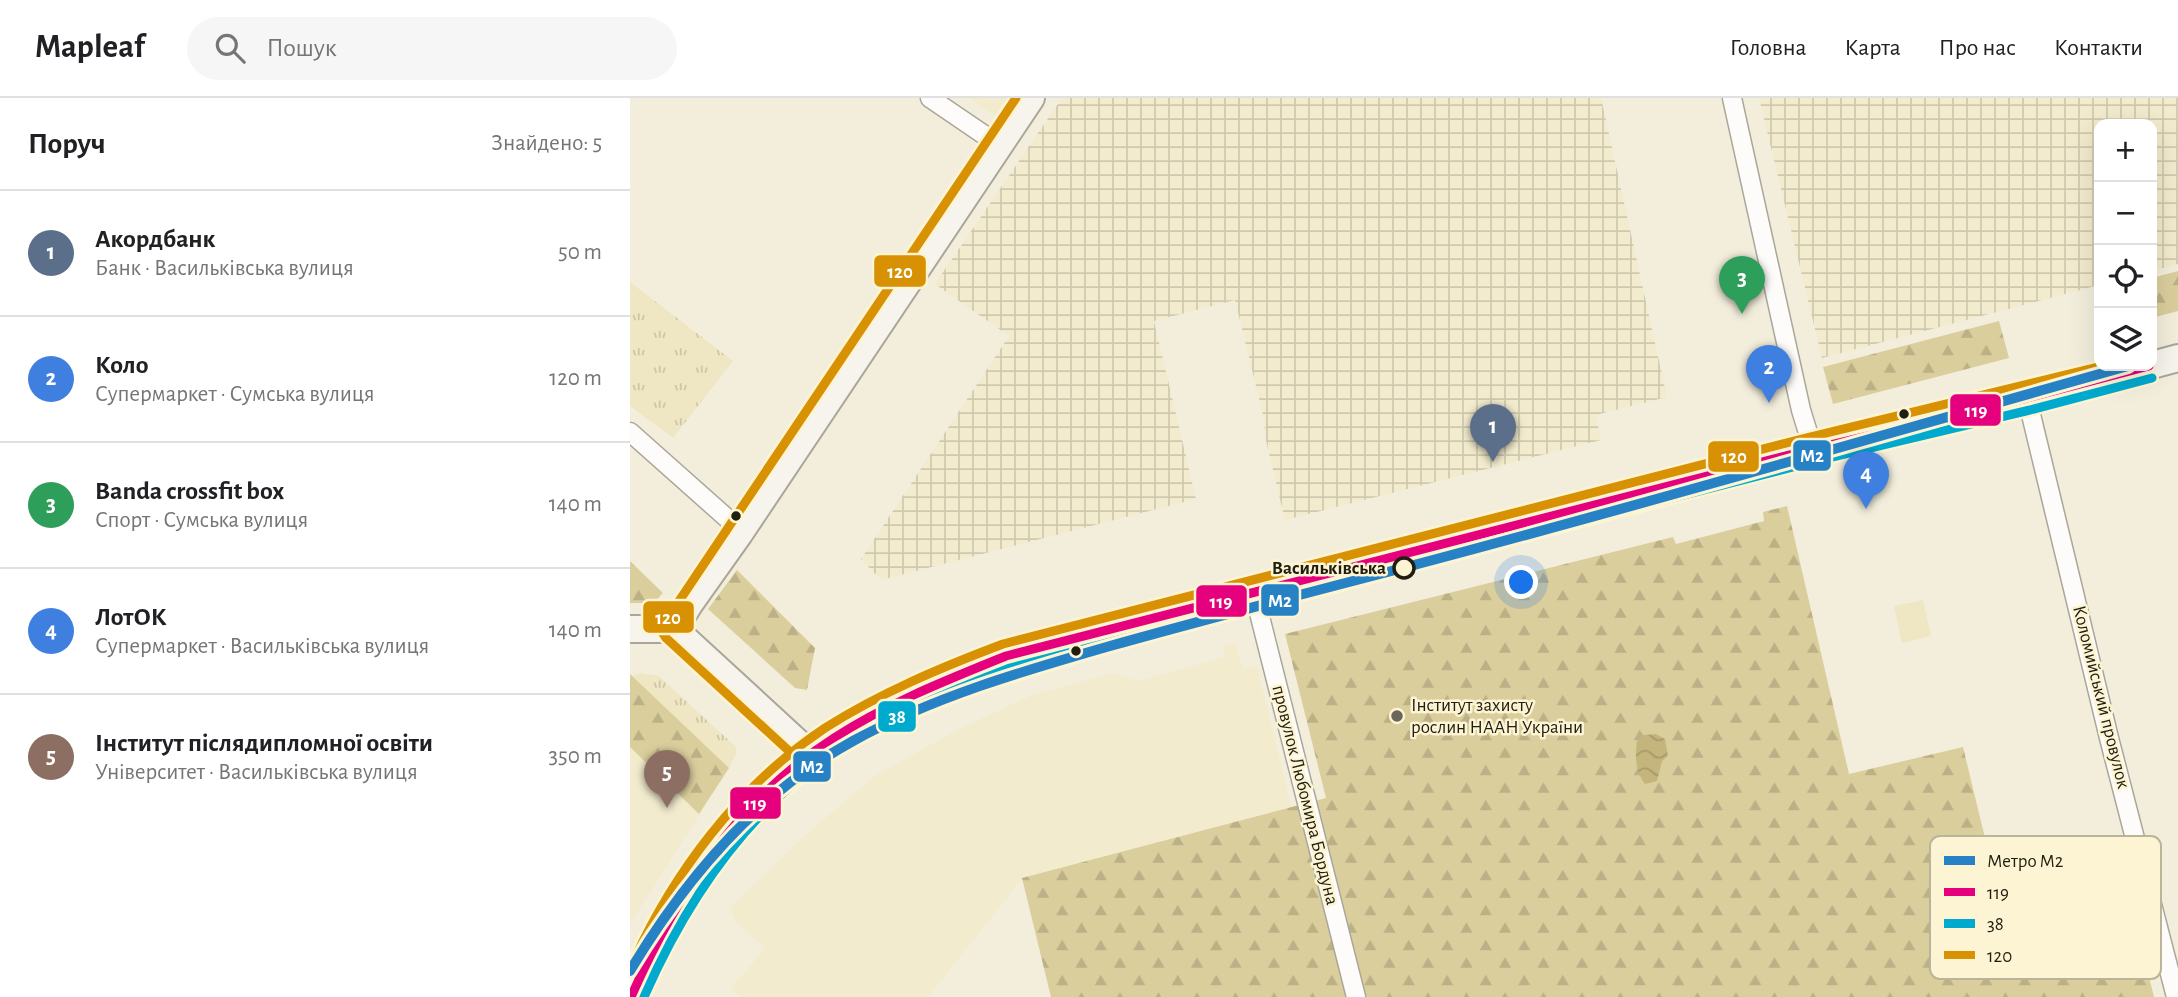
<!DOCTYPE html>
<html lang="uk">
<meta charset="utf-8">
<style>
:root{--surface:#fff;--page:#f6f6f6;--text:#202124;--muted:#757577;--line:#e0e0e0;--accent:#6a6658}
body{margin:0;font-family:"Alegreya Sans",sans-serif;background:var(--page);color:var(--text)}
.controls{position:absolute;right:21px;top:21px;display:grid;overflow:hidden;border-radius:14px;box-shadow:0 7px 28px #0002}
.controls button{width:63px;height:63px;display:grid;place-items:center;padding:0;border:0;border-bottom:2px solid var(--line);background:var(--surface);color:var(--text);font:35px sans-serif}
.you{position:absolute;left:892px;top:485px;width:24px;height:24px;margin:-18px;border:5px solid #fff;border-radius:50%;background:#1a73e8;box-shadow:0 0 0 10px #1a73e833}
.badge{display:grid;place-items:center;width:46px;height:46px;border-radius:50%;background:var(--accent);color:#fff;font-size:23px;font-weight:700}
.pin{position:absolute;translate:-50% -58px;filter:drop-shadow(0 2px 4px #0008)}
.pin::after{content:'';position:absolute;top:37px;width:24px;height:21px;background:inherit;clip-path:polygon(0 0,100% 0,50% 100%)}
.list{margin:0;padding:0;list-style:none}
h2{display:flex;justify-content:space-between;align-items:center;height:91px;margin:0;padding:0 28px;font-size:30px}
h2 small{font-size:23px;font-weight:400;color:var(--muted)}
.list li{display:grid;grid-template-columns:46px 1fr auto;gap:21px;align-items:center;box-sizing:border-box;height:126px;padding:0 28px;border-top:2px solid var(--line)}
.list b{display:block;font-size:26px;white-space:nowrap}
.list p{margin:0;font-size:23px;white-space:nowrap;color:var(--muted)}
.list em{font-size:23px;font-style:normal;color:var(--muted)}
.icon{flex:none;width:38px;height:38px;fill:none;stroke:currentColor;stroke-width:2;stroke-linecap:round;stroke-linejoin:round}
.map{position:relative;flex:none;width:1548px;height:899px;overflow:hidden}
header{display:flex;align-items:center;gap:42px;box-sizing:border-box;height:98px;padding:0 35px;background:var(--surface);border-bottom:2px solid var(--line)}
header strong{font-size:33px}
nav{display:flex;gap:38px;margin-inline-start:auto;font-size:24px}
.search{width:490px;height:63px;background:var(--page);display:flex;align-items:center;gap:18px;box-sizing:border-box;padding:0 24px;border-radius:38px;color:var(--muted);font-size:26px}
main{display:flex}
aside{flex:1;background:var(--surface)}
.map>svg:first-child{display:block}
.built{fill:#f2ebcd}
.industrial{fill:url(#industrial-grid)}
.grass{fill:url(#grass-tufts)}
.forest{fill:url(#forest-firs)}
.park{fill:#efe6c3}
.water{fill:url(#water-waves)}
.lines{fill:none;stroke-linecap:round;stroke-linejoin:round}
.street-casing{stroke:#aaa699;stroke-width:21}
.secondary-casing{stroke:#aaa699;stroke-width:30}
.street{stroke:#fdfcfa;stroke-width:18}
.secondary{stroke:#f6f4ec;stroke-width:26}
.bus-1-casing{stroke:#fcf4d3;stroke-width:14}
.bus-2-casing{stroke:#fcf4d3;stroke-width:14}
.bus-3-casing{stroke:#fcf4d3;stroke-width:14}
.bus-1{stroke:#e5007d;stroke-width:9}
.bus-2{stroke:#00a9ce;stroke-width:9}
.bus-3{stroke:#d79103;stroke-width:9}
.metro-1-casing{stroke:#fcf4d3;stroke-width:16}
.metro-1{stroke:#2782c5;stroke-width:10}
.bus-dot{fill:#201d11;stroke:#fcf4d3;stroke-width:2.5}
.stop-dot{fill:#fcf4d3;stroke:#201d11;stroke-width:3.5}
.poi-dot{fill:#6a6658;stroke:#fcf4d3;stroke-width:2.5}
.labels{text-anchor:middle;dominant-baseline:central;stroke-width:5;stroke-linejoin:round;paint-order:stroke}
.stop-label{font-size:19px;font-weight:bold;fill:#201d11;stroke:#fcf4d3;text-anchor:end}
.street-label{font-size:19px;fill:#201d11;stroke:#fcf4d3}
.poi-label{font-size:19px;fill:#201d11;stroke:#fcf4d3;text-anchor:start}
.key{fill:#fcf4d3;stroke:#bab499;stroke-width:2}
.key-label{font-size:19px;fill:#201d11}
.line-badge{stroke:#fcf4d3;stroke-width:2.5}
.badge-label{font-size:19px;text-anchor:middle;font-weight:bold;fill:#fff}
</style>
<header>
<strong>Mapleaf</strong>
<div class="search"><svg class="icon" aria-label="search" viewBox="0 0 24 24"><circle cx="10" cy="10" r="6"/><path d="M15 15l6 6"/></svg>Пошук</div>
<nav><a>Головна</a><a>Карта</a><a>Про нас</a><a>Контакти</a></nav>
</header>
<main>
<aside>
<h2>Поруч<small>Знайдено: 5</small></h2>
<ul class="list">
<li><span class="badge" style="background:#5c6f8a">1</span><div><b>Акордбанк</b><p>Банк · Васильківська вулиця</p></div><em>50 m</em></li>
<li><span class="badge" style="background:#3f7fe0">2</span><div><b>Коло</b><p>Супермаркет · Сумська вулиця</p></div><em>120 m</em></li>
<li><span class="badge" style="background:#2e9e5b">3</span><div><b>Banda crossfit box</b><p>Спорт · Сумська вулиця</p></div><em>140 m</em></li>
<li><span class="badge" style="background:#3f7fe0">4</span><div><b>ЛотОК</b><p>Супермаркет · Васильківська вулиця</p></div><em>140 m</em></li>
<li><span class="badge" style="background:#8d6e63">5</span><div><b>Інститут післядипломної освіти</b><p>Університет · Васильківська вулиця</p></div><em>350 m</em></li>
</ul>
</aside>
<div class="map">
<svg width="1548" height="899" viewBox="0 0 1548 899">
<defs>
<pattern id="industrial-grid" width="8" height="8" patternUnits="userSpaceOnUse" patternTransform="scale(1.75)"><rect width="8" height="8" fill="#f2ebcd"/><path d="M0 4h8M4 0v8" fill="none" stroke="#cfc9af"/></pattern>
<pattern id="grass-tufts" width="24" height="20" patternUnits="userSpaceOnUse" patternTransform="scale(1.75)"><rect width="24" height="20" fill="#efe6c3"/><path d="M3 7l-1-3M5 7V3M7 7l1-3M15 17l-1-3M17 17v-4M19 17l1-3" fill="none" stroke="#cdc5a6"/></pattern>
<pattern id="forest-firs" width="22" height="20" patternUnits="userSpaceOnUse" patternTransform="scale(1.75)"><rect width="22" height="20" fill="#dbce9d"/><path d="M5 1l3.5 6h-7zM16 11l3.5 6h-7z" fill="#bcb086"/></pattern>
<pattern id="water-waves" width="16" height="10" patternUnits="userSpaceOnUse" patternTransform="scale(1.75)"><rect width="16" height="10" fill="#c4b57c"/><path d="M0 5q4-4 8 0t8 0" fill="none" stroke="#a89b6a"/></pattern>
</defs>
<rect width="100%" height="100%" fill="#f3eedc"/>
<!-- built -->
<g class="built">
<polygon points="339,0 377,0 365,18"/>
<polygon points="605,545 613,571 627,568 708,899 421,899 392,781 298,899 111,899 101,890 135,851 106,824 100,810 170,742 244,678 325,633 402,597 484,575 507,583 595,559 593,548"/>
<polygon points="0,576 99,670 0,826"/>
</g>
<!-- industrial -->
<g class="industrial">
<polygon points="432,0 971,0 1037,299 966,317 971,342 655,422 633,330 636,329 605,202 524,223 566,401 251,482 231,461 379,238 305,186"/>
<polygon points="1129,0 1548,0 1548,166 1522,173 1522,26 1469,26 1469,187 1192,260"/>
</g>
<!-- grass -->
<g class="grass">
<polygon points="0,184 103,263 43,340 0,308"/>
<polygon points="11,575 29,578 105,648 107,654 99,670 2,578"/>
</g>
<!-- forest -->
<g class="forest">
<polygon points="1548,173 1548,213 1522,220 1522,180"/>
<polygon points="1369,223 1379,260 1203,306 1193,269"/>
<polygon points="1157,408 1219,676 1333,649 1381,847 1504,818 1524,899 421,899 392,780 696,700 655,536 1043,439 1046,446 1134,423 1133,414"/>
<polygon points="0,463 33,495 24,505 0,505"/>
<polygon points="107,472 185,550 177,592 165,590 78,511"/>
<polygon points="0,576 99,670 69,716 0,649"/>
</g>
<!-- park -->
<polygon class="park" points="1293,502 1301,538 1272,545 1264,508"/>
<!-- water -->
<path class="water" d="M 1026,636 L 1035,641 L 1038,658 L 1032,663 L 1027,683 L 1015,686 C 1005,673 1005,658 1007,643 L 1014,637 Z"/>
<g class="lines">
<defs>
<g id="street">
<polyline points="300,0 369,47"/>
<polyline points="1102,0 1171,312 1183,351"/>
<polyline points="1397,300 1479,640 1546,899"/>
<polyline points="0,334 99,422 109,436"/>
<polyline points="624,495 726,899"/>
</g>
<g id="secondary">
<polyline points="1522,267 1548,260"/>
<polyline points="0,531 44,531"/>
<polyline points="44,531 60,505 109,436 401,0"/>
<polyline points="44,531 180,656"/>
<path d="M 1,899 C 39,806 98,717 180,656 C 238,613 309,585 376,558 L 1183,351 L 1397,300 L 1519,268"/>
</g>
</defs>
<!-- street casing -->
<use href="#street" class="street-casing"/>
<!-- secondary casing -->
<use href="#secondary" class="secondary-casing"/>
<!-- street -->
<use href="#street" class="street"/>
<!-- secondary -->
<use href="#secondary" class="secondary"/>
<defs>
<path id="bus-1" d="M 1,899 C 46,797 108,701 204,640 C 258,605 317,582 376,558 L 1183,351 L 1397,300 L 1519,268"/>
<path id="bus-2" d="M 14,899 C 57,801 118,711 208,652 C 261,617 321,593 380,570 L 1186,363 L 1400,312 L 1522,280"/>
<g id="bus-3">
<polyline points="172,665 36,540 32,534 33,527 386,0"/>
<path d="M 0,871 C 42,776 108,688 195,630 C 250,595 312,569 373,546 L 1180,339 L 1472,268"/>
</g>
</defs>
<!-- bus-1 casing -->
<use href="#bus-1" class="bus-1-casing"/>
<!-- bus-2 casing -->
<use href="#bus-2" class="bus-2-casing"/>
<!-- bus-3 casing -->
<use href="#bus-3" class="bus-3-casing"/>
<!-- bus-1 -->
<use href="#bus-1" class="bus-1"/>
<!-- bus-2 -->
<use href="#bus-2" class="bus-2"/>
<!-- bus-3 -->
<use href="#bus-3" class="bus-3"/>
<defs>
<path id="metro-1" d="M 0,873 C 55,781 128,695 223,643 C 303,599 393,573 480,548 C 576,521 673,496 769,471 C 1013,407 1255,336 1498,268"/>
</defs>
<!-- metro-1 casing -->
<use href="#metro-1" class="metro-1-casing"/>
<!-- metro-1 -->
<use href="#metro-1" class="metro-1"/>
</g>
<!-- markers -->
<g class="bus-dot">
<circle cx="1274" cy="316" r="6"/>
<circle cx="106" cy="418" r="6"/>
<circle cx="446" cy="553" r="6"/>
</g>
<circle class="stop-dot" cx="774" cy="470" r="10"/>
<circle class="poi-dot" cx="767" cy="618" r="7"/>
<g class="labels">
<!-- stop labels -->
<g class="stop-label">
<text x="756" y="470">Васильківська</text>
</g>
<!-- street labels -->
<g class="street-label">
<text transform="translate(1471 599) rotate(76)">Коломийський провулок</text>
<text transform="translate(675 697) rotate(76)">провулок Любомира Бордуна</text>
</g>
<!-- poi labels -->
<g class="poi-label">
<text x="781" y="607">Інститут захисту<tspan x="781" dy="22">рослин НААН України</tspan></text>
</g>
</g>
<!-- legend -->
<rect x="1300" y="738" width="231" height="143" rx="10" class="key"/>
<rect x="1314" y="758" width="31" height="9" fill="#2782c5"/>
<rect x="1314" y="790" width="31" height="8" fill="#e5007d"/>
<rect x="1314" y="821" width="31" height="9" fill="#00a9ce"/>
<rect x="1314" y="853" width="31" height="8" fill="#d79103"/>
<g class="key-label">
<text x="1357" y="769">Метро M2</text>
<text x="1357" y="801">119</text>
<text x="1357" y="832">38</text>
<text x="1357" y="864">120</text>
</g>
<g class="line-badge">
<rect x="243" y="156" width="54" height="34" rx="7" fill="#d79103"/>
<rect x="1319" y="295" width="53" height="34" rx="7" fill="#e5007d"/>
<rect x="1162" y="341" width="40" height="33" rx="7" fill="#2782c5"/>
<rect x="1077" y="342" width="53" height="33" rx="7" fill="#d79103"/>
<rect x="630" y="485" width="40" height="34" rx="7" fill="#2782c5"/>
<rect x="565" y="486" width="53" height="34" rx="7" fill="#e5007d"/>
<rect x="12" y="502" width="53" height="34" rx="7" fill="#d79103"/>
<rect x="247" y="602" width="40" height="33" rx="7" fill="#00a9ce"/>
<rect x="162" y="652" width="40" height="33" rx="7" fill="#2782c5"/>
<rect x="99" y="688" width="53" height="34" rx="7" fill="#e5007d"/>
</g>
<g class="badge-label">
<text x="270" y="180">120</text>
<text x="1346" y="319">119</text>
<text x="1182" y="364">M2</text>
<text x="1104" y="365">120</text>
<text x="650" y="509">M2</text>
<text x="591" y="510">119</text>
<text x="38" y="526">120</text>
<text x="267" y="625">38</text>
<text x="182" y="675">M2</text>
<text x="125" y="712">119</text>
</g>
</svg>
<div class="controls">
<button>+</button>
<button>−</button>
<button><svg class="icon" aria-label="locate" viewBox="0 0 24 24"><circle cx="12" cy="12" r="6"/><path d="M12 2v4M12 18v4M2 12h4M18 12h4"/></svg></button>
<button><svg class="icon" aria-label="layers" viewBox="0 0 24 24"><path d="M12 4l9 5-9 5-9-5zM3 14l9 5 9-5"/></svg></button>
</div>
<div class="you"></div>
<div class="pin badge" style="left:863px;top:364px;background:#5c6f8a">1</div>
<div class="pin badge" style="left:1139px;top:305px;background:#3f7fe0">2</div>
<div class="pin badge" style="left:1112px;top:216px;background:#2e9e5b">3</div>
<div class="pin badge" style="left:1236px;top:411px;background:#3f7fe0">4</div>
<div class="pin badge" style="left:37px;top:710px;background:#8d6e63">5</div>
</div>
</main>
